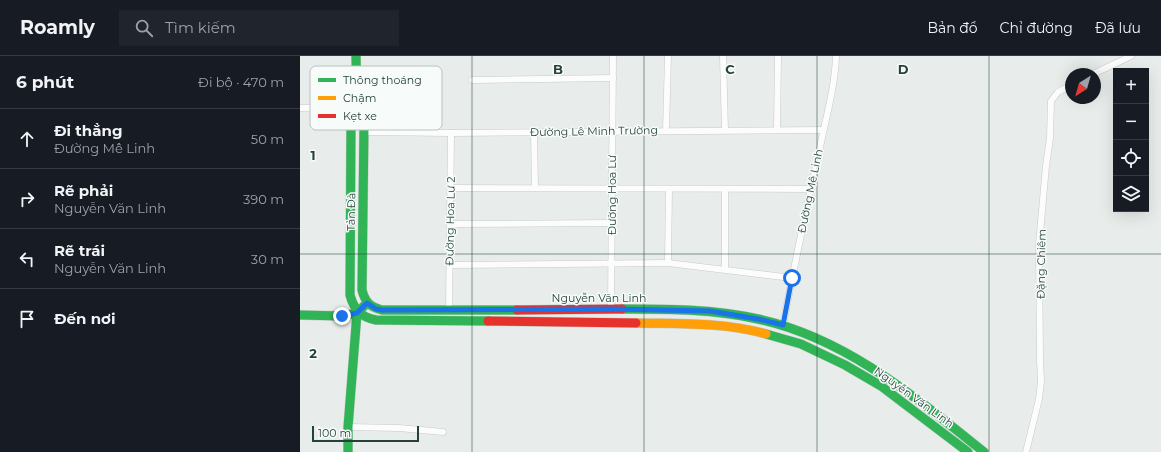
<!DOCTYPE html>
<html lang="vi">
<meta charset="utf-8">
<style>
:root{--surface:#171b24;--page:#20242c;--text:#f1f3f6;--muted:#9ea1a6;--line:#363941}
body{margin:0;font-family:Montserrat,sans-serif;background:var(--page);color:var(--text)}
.controls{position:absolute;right:12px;top:12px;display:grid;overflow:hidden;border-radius:0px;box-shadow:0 4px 16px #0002}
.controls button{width:36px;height:36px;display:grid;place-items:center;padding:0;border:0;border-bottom:1px solid var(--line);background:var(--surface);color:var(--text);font:20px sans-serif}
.compass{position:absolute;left:765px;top:12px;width:36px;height:36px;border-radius:50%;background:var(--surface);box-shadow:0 4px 16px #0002;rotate:217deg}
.scale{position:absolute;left:12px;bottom:10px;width:107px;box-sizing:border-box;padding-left:4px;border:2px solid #24423a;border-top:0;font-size:11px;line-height:14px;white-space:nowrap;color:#24423a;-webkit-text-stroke:3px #f7fbf9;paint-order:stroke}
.stop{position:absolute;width:12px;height:12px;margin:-9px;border:3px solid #1a73e8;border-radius:50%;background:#fff}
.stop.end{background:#1a73e8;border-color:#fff;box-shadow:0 1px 4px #0008}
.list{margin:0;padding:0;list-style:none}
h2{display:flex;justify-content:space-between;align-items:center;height:52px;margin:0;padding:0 16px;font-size:17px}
h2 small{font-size:13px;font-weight:400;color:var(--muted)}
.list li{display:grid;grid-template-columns:26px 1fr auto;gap:12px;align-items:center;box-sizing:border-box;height:60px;padding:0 16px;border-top:1px solid var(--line)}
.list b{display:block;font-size:15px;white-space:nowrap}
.list p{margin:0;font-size:13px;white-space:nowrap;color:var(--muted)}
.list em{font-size:13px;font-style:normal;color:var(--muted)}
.icon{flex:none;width:22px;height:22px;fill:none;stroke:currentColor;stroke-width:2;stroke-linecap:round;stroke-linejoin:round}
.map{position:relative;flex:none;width:861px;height:396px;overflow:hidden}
header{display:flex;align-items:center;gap:24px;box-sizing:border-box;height:56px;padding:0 20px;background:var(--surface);border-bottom:1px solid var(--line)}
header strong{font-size:19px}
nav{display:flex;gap:22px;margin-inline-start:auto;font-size:14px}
.search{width:280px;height:36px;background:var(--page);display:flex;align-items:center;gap:10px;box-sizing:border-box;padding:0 14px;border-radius:0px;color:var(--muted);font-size:15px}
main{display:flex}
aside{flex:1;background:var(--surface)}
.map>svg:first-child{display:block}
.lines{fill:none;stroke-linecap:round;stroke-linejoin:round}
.street-casing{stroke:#c5cac8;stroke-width:7}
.fast-casing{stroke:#c3cbc8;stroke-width:10}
.slow-casing{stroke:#c3cbc8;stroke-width:10}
.jam-casing{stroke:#c3cbc8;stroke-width:10}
.street{stroke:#fcfcfc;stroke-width:6}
.fast{stroke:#30b455;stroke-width:9}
.slow{stroke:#ff9f0a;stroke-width:9}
.jam{stroke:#e5322d;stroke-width:9}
.route{stroke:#1a73e8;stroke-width:5}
.grid{fill:none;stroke:#24423a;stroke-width:1;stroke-opacity:0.55}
.labels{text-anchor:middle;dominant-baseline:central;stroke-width:3;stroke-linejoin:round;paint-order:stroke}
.street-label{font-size:11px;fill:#24423a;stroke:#f7fbf9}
.key{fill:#f7fbf9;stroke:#b8c4c0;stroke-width:1}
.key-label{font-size:11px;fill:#24423a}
.grid-label{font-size:13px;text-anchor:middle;font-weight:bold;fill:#24423a;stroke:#f7fbf9;stroke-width:3;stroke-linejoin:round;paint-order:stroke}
</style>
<header>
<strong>Roamly</strong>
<div class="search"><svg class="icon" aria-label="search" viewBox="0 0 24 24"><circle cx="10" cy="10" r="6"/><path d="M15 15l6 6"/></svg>Tìm kiếm</div>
<nav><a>Bản đồ</a><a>Chỉ đường</a><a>Đã lưu</a></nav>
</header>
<main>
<aside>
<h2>6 phút<small>Đi bộ · 470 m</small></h2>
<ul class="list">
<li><svg class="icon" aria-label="ahead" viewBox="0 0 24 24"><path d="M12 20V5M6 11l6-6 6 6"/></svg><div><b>Đi thẳng</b><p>Đường Mê Linh</p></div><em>50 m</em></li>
<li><svg class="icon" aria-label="right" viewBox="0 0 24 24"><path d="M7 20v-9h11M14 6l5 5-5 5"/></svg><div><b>Rẽ phải</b><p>Nguyễn Văn Linh</p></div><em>390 m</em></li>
<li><svg class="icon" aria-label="left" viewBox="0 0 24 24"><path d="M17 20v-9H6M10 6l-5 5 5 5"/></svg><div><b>Rẽ trái</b><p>Nguyễn Văn Linh</p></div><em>30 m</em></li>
<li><svg class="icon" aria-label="arrive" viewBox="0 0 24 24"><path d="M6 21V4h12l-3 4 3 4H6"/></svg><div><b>Đến nơi</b></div></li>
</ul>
</aside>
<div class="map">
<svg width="861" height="396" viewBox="0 0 861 396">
<rect width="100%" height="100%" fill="#e8edeb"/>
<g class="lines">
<defs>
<g id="street">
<polyline points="423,0 425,74"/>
<polyline points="793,18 831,0"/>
<polyline points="172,24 313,22"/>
<polyline points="0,52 57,51"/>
<polyline points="477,74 478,0"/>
<polyline points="366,75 368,0"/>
<polyline points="64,76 151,77 523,74"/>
<polyline points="234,76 235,132"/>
<polyline points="151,132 511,133"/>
<polyline points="150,168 312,167"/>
<polyline points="368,207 369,133"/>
<polyline points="150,209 368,207 492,222"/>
<polyline points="425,213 425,133"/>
<polyline points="311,253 313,0"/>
<polyline points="149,254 151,77"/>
<path d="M 483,269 C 494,211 506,154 519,96 C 525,65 535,32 536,0"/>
<polyline points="48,371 99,372 143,376"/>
<polyline points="726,396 739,343 741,325 740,304 739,188 746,110 750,82 751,45 758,36 771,29"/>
</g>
<g id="fast">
<path d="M 56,0 L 57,51 L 51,69 L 50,239 C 54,254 61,261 76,264 L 188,265"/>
<path d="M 57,51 L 64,71 L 62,234 C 65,246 70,251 82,254 L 217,254"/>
<path d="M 322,253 C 368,253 414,253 458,263 C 546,282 616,342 684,396"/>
<polyline points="0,259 42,260 57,257"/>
<polyline points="466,278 501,288 545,309 581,330 668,396"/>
<polyline points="48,396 48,371 57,257 67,247"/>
</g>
<path id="slow" d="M 336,267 C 379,268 424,266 466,278"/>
<g id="jam">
<polyline points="217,254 322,253"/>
<polyline points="188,265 336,267"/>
</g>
</defs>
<!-- street casing -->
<use href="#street" class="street-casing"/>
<!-- fast casing -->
<use href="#fast" class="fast-casing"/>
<!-- slow casing -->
<use href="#slow" class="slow-casing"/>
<!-- jam casing -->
<use href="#jam" class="jam-casing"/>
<!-- street -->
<use href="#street" class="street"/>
<!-- fast -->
<use href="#fast" class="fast"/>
<!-- slow -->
<use href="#slow" class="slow"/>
<!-- jam -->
<use href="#jam" class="jam"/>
</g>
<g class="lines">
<!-- route -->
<polyline class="route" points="42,260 57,257 67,247 76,253 82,254 311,253 410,255 458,263 483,269 492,222"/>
</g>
<!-- grid -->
<path class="grid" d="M 172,0 L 172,396M 344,0 L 344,396M 517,0 L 517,396M 689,0 L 689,396M 0,198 L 861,198"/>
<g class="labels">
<!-- street labels -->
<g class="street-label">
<text transform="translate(294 75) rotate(-1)">Đường Lê Minh Trường</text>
<text transform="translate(510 135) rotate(-78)">Đường Mê Linh</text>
<text transform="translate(312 139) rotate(-90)">Đường Hoa Lư</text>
<text transform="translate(51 156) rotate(-89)">Tản Đà</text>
<text transform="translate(150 165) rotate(-89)">Đường Hoa Lư 2</text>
<text transform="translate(741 208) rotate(-89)">Đặng Chiêm</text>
<text x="299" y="242">Nguyễn Văn Linh</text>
<text transform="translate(614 341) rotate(36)">Nguyễn Văn Linh</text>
</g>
</g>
<!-- legend -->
<rect x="10" y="10" width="132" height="64" rx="6" class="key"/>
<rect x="18" y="22" width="18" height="4" fill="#30b455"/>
<rect x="18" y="40" width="18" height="4" fill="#ff9f0a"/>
<rect x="18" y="58" width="18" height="4" fill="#e5322d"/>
<g class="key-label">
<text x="43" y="28">Thông thoáng</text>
<text x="43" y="46">Chậm</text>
<text x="43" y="64">Kẹt xe</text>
</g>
<g class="grid-label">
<text x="258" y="18">B</text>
<text x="430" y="18">C</text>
<text x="603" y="18">D</text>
<text x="13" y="104">1</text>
<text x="13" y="302">2</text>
</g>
</svg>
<div class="controls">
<button>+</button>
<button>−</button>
<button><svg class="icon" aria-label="locate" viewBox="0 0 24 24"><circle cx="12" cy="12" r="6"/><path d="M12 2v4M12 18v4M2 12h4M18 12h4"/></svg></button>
<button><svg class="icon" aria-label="layers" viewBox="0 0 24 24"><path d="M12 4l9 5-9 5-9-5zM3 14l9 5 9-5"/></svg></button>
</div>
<svg class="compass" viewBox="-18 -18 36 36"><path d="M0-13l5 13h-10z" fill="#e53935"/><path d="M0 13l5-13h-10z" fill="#9ea1a6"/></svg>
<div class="scale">100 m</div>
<div class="stop" style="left:492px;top:222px"></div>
<div class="stop end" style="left:42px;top:260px"></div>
</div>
</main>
